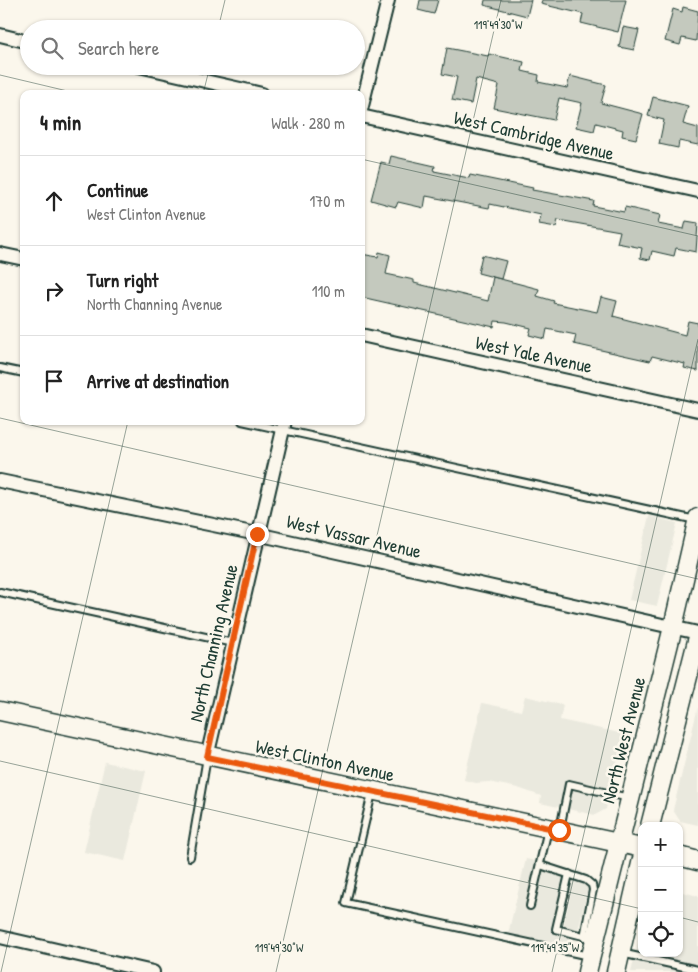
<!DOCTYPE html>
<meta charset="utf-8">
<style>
:root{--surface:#fff;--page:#f6f6f6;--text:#222;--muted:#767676;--line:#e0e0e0}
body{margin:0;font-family:"Patrick Hand",sans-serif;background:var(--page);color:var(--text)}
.controls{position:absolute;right:15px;bottom:15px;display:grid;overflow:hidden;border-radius:10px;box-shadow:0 1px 4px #0004}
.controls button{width:45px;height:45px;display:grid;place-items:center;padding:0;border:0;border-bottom:1px solid var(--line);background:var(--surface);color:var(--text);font:25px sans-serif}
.stop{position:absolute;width:15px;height:15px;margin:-11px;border:4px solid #ea580c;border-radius:50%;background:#fff}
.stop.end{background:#ea580c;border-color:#fff;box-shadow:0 1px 5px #0008}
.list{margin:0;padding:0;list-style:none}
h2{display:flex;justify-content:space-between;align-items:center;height:65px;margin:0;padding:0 20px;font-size:21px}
h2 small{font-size:16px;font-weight:400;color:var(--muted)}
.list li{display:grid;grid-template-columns:32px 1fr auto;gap:15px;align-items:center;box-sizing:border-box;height:90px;padding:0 20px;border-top:1px solid var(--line)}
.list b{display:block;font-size:19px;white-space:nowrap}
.list p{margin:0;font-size:16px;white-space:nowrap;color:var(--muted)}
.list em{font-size:16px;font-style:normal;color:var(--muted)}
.icon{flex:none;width:28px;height:28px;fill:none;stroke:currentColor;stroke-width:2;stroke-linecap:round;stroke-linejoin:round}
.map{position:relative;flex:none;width:698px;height:972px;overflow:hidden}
.search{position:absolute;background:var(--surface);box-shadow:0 1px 4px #0004;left:20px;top:20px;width:345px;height:55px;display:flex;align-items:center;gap:12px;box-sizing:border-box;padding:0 18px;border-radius:28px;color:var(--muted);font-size:19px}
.panel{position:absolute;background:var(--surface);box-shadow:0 1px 4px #0004;left:20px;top:90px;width:345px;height:335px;border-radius:10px}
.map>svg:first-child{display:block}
.built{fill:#eae9de}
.building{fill:#c4c9be;stroke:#1f3d34}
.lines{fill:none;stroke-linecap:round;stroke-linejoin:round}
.service-casing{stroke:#1f3d34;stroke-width:10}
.minor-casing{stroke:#1f3d34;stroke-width:16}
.secondary-casing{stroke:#1f3d34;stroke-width:21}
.service{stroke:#fbf7ec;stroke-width:6}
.minor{stroke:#fbf7ec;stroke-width:12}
.secondary{stroke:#fbf7ec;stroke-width:18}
.route{stroke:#ea580c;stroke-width:6}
.ticks{fill:none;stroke:#1f3d34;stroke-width:1;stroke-opacity:0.45}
.labels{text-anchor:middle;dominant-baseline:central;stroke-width:5;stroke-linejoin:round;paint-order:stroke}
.street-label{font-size:19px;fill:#1f3d34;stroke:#fbf7ec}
.ticks-label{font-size:12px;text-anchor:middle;fill:#1f3d34;stroke:#fbf7ec;stroke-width:5;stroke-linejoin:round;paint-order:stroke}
</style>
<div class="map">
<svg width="698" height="972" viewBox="0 0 698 972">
<rect width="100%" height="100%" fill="#fbf7ec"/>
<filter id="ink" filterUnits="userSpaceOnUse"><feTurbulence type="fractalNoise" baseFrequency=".02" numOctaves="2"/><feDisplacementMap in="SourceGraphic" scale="10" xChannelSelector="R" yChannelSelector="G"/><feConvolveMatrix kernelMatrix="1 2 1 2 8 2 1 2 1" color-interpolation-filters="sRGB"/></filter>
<g filter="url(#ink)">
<!-- built -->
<g class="built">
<polygon points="649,516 677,523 657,606 629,600"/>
<polygon points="525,696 563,705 560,720 624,734 606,809 595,815 540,803 541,796 518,788 488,782 476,783 464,780 482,703 521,711"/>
<polygon points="698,707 698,825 680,821 673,810"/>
<polygon points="105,762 146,771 125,861 84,852"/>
<polygon points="526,859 581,871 589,884 574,948 508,934"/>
<polygon points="679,891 698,896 698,972 631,972 642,927 642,953 679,953"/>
</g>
<!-- building -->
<g class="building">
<polygon points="420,0 438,0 434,14 418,10"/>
<polygon points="485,0 531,0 527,16 484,5"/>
<polygon points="542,0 626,0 618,32 581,23 583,14 541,4"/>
<polygon points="683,7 698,11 696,41 682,38 680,45 665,41 673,9 682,12"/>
<polygon points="623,27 639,30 634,50 619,47"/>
<polygon points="447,48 488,56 489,54 524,62 522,71 539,75 538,82 567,88 570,76 606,85 601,103 643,114 636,139 622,136 623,130 596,123 594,131 576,127 582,103 559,98 554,120 494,108 499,85 476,79 471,104 452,100 457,77 442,74"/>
<polygon points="653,97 688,106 683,124 698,128 698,145 679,141 678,148 659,144 664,120 648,116"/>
<polygon points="391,156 435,166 434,171 469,178 470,175 533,188 532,190 594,201 593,206 624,212 625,207 660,215 658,224 684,229 686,221 698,223 696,252 676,248 674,256 652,251 650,260 640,258 642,248 617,243 620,231 558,220 556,227 539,224 541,215 490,204 489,208 426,196 424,208 398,202 396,207 371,200 381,162 389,164"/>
<polygon points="379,252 390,255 386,274 414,280 414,283 488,301 493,277 539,289 537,296 554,301 553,303 597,312 601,297 617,301 613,316 685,335 688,321 698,323 698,371 684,368 685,364 652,356 650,361 574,344 576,335 547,329 545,339 529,335 531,328 506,322 495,321 494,327 361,297 361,254 378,257"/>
<polygon points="482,255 506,261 501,279 478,273"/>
</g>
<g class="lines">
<defs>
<g id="service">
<polyline points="0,368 24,373"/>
<polyline points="242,421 696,520"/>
<polyline points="0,592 233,643"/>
<polyline points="372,793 346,903 589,956"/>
<polyline points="560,829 569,784 629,798"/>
<polyline points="190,857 207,757"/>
<polyline points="540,865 586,880 592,885 593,890 584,937"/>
<polyline points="569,874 556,929 587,937"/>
<polyline points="530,906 548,829"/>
<polyline points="621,953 698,970"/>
</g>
<g id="minor">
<polyline points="0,35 29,42"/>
<polyline points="139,66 262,94"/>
<polyline points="361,110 388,0"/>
<polyline points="361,116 698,191"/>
<polyline points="0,254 24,259"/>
<polyline points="361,335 698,410"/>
<polyline points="0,481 257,534 698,633"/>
<polyline points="207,757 285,421"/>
<polyline points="0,937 153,972"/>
</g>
<g id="secondary">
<polyline points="0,711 642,848"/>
<polyline points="650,826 698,637"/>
<polyline points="679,856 698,861"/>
<polyline points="587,972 673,627 698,518"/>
<polyline points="616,972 642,859"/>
</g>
</defs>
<!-- service casing -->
<use href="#service" class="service-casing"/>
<!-- minor casing -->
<use href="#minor" class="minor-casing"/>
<!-- secondary casing -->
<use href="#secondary" class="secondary-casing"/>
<!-- service -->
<use href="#service" class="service"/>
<!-- minor -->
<use href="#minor" class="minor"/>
<!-- secondary -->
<use href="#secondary" class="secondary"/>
</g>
</g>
<g class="lines" filter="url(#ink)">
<!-- route -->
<polyline class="route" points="257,534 207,757 559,830"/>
</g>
<!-- ticks -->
<path class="ticks" d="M 218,29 L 225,0M 0,75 L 80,94M 203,94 L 210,66M 361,159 L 698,236M 0,418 L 698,579M 0,761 L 642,909M 679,917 L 698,922M 1,972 L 128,421M 276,972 L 501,0M 552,972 L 698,339"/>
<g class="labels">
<!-- street labels -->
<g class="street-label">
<text transform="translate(534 135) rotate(13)">West Cambridge Avenue</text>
<text transform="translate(534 354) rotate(12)">West Yale Avenue</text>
<text transform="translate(354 536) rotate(13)">West Vassar Avenue</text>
<text transform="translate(213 643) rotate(-77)">North Channing Avenue</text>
<text transform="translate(623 740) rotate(-76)">North West Avenue</text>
<text transform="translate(325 760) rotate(12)">West Clinton Avenue</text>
</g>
</g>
<g class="ticks-label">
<text x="498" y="29">119°49'30"W</text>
<text x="279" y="952">119°49'30"W</text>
<text x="555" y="952">119°49'35"W</text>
</g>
</svg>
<div class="controls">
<button>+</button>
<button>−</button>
<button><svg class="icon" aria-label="locate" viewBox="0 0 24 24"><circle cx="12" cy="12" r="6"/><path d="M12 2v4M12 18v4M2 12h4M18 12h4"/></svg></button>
</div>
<div class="stop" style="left:559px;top:830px"></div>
<div class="stop end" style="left:257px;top:534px"></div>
<div class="search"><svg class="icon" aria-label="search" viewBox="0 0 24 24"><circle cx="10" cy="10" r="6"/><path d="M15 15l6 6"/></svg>Search here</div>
<section class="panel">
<h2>4 min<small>Walk · 280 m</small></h2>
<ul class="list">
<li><svg class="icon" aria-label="ahead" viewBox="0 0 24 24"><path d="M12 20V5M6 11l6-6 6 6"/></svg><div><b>Continue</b><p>West Clinton Avenue</p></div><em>170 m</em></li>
<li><svg class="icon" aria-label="right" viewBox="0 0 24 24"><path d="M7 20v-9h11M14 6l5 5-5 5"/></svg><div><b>Turn right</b><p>North Channing Avenue</p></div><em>110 m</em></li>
<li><svg class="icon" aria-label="arrive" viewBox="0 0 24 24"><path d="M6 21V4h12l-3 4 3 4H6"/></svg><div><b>Arrive at destination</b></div></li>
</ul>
</section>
</div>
